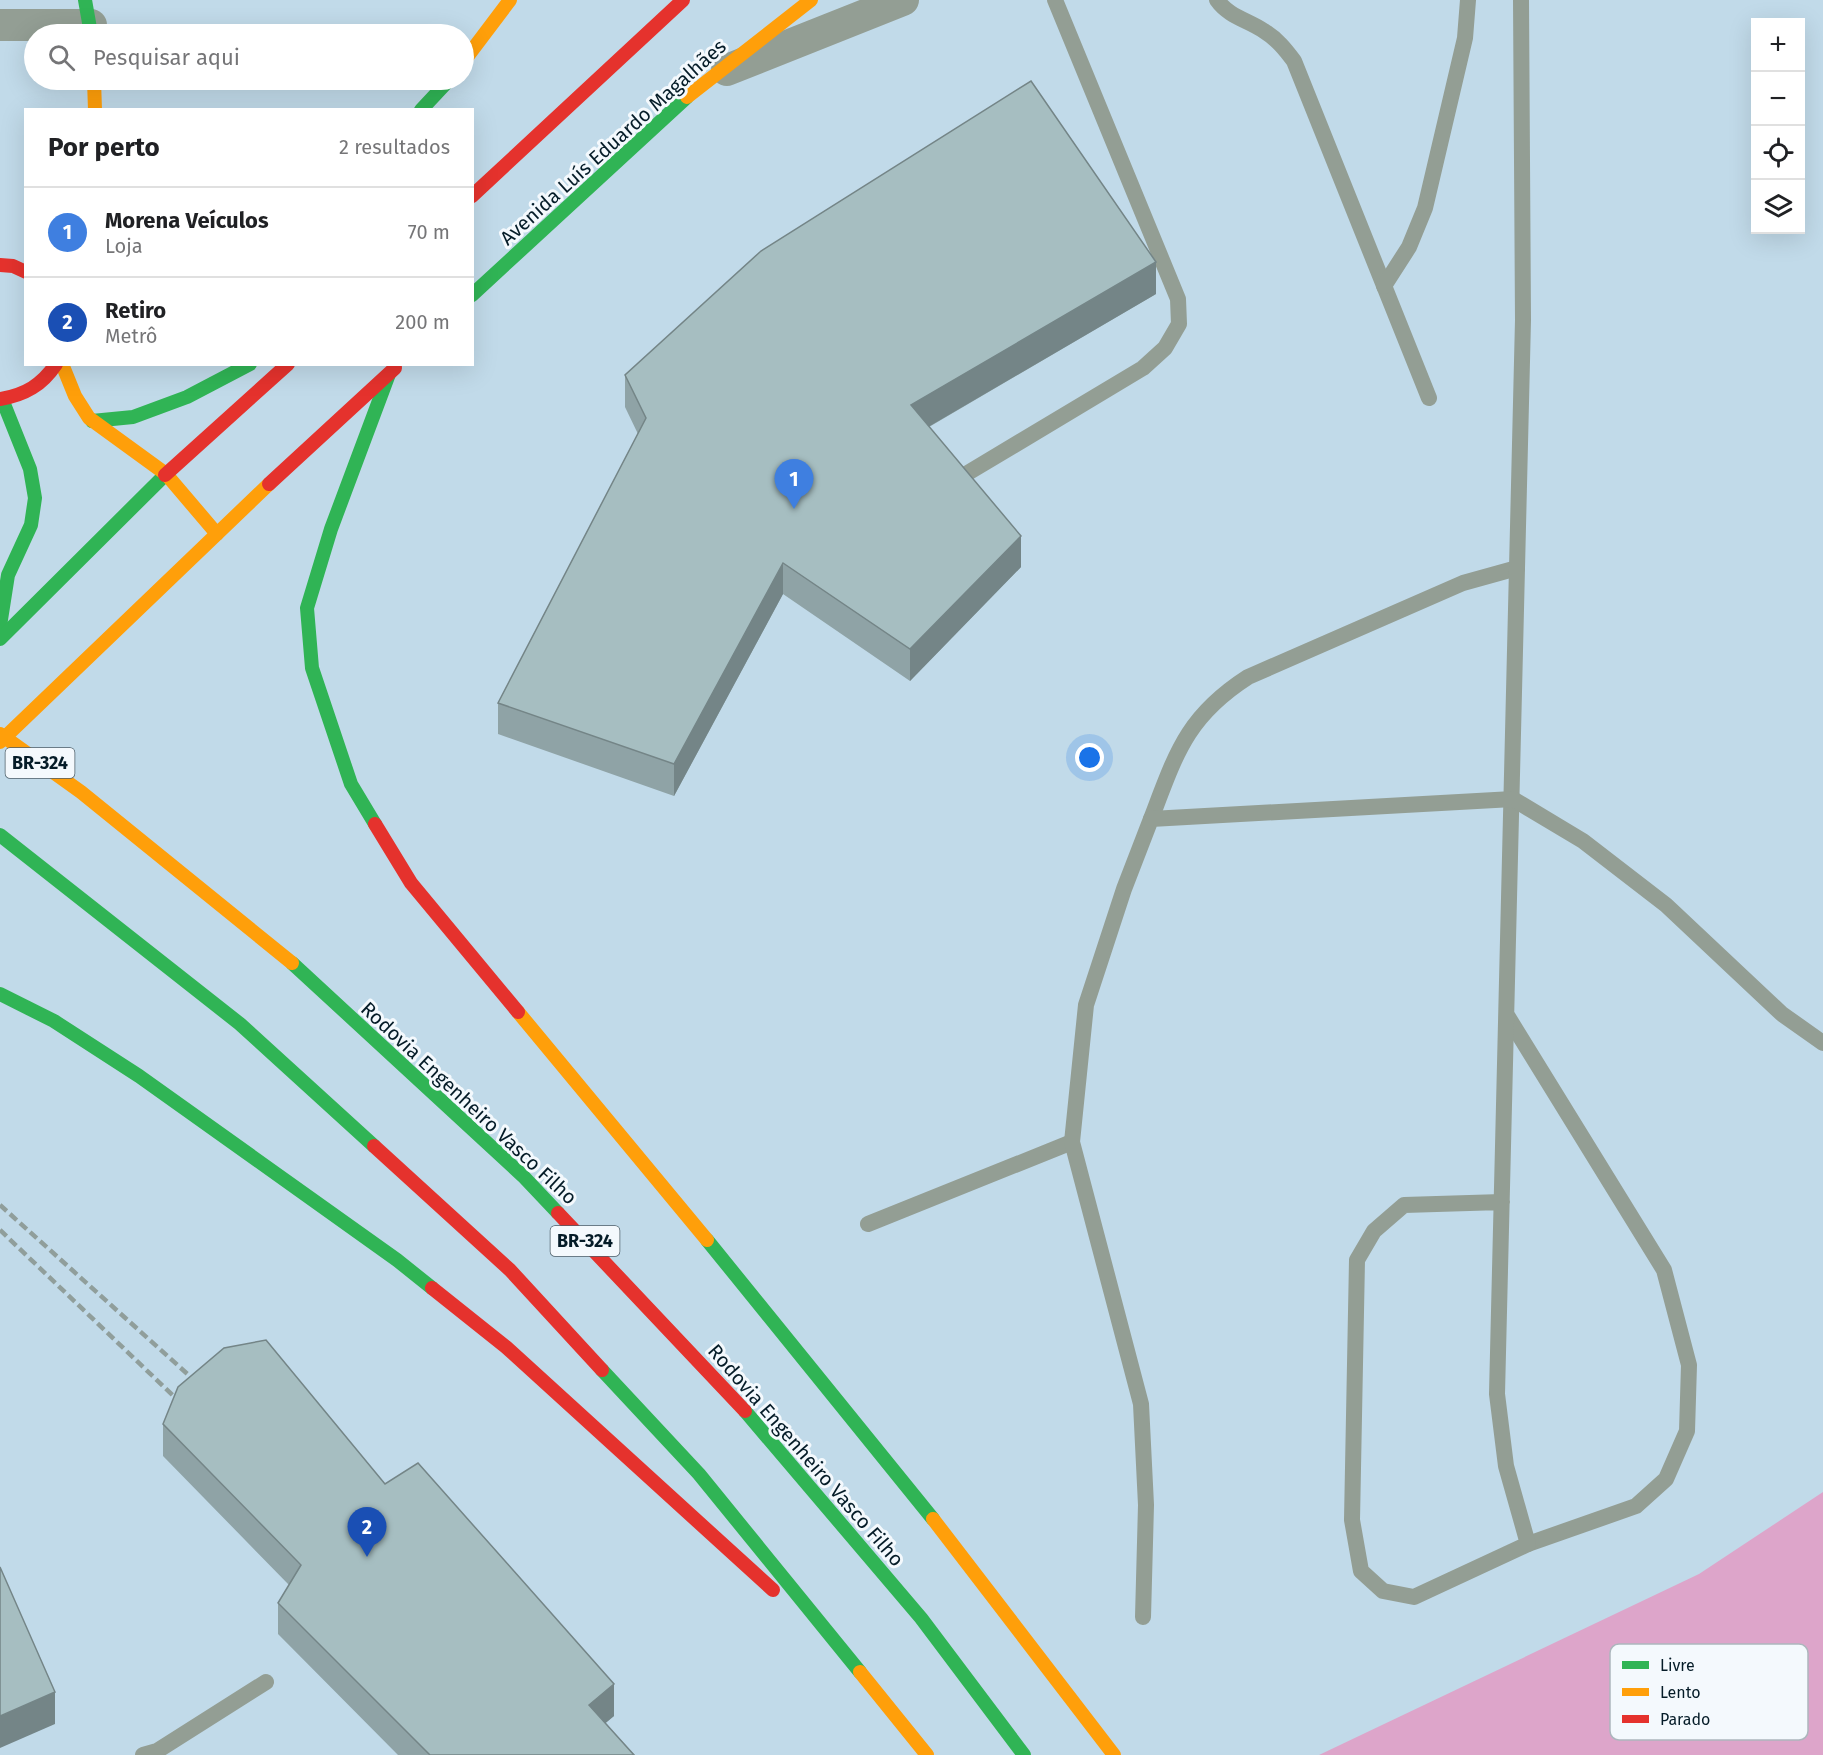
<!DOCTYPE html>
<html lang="pt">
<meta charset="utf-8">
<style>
:root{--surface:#fff;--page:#f6f6f6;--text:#202124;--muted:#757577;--line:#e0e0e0;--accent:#1a73e8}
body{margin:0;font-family:"Fira Sans",sans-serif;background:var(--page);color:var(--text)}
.controls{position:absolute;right:18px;top:18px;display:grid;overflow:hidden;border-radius:0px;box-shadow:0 6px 24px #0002}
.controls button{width:54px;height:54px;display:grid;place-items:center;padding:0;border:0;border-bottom:2px solid var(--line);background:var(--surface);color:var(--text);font:30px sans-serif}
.you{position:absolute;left:1090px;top:758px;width:21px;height:21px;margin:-15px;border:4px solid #fff;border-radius:50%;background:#1a73e8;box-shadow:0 0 0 9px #1a73e833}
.badge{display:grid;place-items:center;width:39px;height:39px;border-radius:50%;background:var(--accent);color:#fff;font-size:20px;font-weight:700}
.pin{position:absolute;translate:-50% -50px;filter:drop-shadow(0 2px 3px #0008)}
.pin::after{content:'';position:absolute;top:32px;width:21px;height:18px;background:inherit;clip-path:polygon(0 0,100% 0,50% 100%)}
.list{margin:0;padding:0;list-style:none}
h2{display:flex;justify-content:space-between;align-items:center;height:78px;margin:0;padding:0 24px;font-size:26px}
h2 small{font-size:20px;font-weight:400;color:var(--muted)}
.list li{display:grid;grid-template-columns:39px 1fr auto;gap:18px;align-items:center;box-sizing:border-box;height:90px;padding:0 24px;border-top:2px solid var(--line)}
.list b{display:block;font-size:22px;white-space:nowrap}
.list p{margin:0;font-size:20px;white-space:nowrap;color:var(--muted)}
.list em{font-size:20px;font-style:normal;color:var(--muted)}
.icon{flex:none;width:33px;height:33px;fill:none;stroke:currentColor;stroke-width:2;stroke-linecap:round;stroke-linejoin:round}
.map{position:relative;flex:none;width:1823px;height:1755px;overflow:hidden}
.search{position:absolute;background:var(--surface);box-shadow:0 6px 24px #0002;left:24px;top:24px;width:450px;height:66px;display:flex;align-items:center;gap:15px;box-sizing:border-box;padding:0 21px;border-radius:33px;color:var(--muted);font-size:22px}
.panel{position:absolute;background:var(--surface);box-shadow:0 6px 24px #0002;left:24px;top:108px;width:450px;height:258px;border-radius:0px}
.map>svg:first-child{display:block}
.forest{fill:#dda5ca}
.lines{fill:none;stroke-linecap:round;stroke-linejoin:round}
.lane{stroke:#939e94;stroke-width:16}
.street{stroke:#939e94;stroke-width:32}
.fast{stroke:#30b455;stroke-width:14}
.slow{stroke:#ff9f0a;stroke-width:14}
.jam{stroke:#e5322d;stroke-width:14}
.rail{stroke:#909e9b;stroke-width:4.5;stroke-dasharray:9 4.5;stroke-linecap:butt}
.wall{fill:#8fa3a6}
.shaded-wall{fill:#748587}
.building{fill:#a6bec1;stroke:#748587;stroke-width:1.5}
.labels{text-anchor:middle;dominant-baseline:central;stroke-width:6;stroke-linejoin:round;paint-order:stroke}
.shield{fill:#f4f9fd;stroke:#4d5e68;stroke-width:1.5}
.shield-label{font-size:18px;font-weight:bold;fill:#051c28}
.street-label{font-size:20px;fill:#051c28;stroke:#f4f9fd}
.key{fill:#f4f9fd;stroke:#acb7bd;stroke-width:1.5}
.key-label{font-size:16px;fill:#051c28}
</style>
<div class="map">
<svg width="1823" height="1755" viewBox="0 0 1823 1755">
<rect width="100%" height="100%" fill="#c1dae9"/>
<!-- forest -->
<polygon class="forest" points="1823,1492 1823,1755 1319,1755 1699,1574"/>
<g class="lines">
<!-- lane -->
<g class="lane">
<path d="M 1217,0 C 1229,17 1248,20 1264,31 C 1277,39 1285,49 1294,61 L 1429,398"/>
<polyline points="1384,286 1409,247 1425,208 1465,38 1468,0"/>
<polyline points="961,477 1143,368 1165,348 1179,324 1178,299 1055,0"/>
<path d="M 1151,819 C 1176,754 1186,717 1248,677 L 1463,583 L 1517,568"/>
<polyline points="1508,1017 1664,1270 1689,1365 1687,1431 1666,1479 1636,1506 1528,1544"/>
<polyline points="1502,1202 1404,1205 1374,1231 1357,1260 1352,1520 1361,1571 1383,1591 1414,1597 1528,1544 1506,1466 1497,1394 1523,320 1521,0"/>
<polyline points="868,1224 1072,1142"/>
<polyline points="1143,1617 1146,1505 1141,1404 1072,1142 1086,1005 1124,889 1151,819 1513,799 1583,841 1666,905 1782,1014 1823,1043"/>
<polyline points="143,1755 157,1751 266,1682"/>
</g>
<!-- street -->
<g class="street">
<polyline points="0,25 91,25"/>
<polyline points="727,70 903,0"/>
</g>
<!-- fast -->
<g class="fast">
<polyline points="85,0 91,34"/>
<polyline points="421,110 449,80"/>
<polyline points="472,295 687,97"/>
<polyline points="92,421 133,417 187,397 250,364"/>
<polyline points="0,626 8,575 31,525 35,498 30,469 2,399"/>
<polyline points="0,639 165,475"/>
<polyline points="375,824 351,784 312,668 307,608 331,529 389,374"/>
<polyline points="0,835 240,1024 374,1146"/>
<polyline points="292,963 523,1176 558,1213"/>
<polyline points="0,994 54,1021 139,1076 397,1260 432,1288"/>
<polyline points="707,1240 933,1519"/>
<polyline points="602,1370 699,1474 860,1672"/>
<polyline points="745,1411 921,1618 1024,1755"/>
</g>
<!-- slow -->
<g class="slow">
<polyline points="464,61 510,0"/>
<polyline points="94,80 95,110"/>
<polyline points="687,97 811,0"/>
<polyline points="62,364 75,396 89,418 166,474 217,534"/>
<polyline points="0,734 81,792 292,963"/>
<polyline points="0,742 269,484"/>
<polyline points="518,1012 707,1240"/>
<polyline points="933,1519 1114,1755"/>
<polyline points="860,1672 927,1755"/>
</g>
<!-- jam -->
<g class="jam">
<polyline points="472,196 683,0"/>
<polyline points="0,265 13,266 26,272"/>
<path d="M 0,399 C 25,395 42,385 56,364"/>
<polyline points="165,475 288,364"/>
<polyline points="269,484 395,368"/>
<polyline points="375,824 411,883 518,1012"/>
<polyline points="374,1146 510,1270 602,1370"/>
<polyline points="558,1213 745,1411"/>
<polyline points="432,1288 506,1347 773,1590"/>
</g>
<!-- rail -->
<g class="rail">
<polyline points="0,1205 203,1388"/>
<polyline points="0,1230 186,1408"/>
</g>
</g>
<!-- wall -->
<g class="wall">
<polygon points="1156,294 929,427 1021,567 910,681 783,594 674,796 498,734 498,703 638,434 625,407 625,375"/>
<polygon points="163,1424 385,1484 614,1716 605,1723 635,1755 398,1755 278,1634 278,1603 289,1585 163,1456"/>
</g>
<!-- shaded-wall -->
<g class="shaded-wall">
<polygon points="1156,262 1156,294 911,437 911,405"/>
<polygon points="1021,536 1021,567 910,681 910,649"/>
<polygon points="783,563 783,594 674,796 674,764"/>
<polygon points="614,1684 614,1716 589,1737 589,1705"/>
<polygon points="55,1692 55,1724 0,1748 0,1716"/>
</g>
<!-- building -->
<g class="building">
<polygon points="1031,81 1156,262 911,405 1021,536 910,649 783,563 674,764 498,703 646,418 625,375 761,251"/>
<polygon points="266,1340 385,1484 418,1463 614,1684 589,1705 634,1755 430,1755 278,1603 301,1565 163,1424 178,1387 224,1348"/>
<polygon points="0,1567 55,1692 0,1716"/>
</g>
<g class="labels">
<!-- shield labels -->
<g class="shield">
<rect x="5.5" y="748" width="69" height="30" rx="4.5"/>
<rect x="550.5" y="1226" width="69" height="30" rx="4.5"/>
</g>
<g class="shield-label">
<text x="40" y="763">BR-324</text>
<text x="585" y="1241">BR-324</text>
</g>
<!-- street labels -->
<g class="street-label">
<text transform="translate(613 142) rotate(-42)">Avenida Luís Eduardo Magalhães</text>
<text transform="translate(469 1103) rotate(43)">Rodovia Engenheiro Vasco Filho</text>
<text transform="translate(806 1455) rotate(49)">Rodovia Engenheiro Vasco Filho</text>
</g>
</g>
<!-- legend -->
<rect x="1610" y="1644" width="198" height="96" rx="9" class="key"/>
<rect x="1622" y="1661" width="27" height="8" fill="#30b455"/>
<rect x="1622" y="1688" width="27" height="8" fill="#ff9f0a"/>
<rect x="1622" y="1715" width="27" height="8" fill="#e5322d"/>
<g class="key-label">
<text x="1660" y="1671">Livre</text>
<text x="1660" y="1698">Lento</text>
<text x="1660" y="1725">Parado</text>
</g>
</svg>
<div class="controls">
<button>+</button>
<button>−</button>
<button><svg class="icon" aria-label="locate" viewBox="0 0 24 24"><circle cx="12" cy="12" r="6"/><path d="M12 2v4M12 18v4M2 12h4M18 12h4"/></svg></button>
<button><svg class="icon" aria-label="layers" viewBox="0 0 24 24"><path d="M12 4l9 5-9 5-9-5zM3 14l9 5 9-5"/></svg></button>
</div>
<div class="you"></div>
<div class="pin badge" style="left:794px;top:509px;background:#3f7fe0">1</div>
<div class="pin badge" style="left:367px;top:1557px;background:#1a4fb4">2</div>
<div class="search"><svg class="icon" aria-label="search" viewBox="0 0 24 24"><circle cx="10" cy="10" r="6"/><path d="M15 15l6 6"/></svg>Pesquisar aqui</div>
<section class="panel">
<h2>Por perto<small>2 resultados</small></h2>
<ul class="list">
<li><span class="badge" style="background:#3f7fe0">1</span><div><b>Morena Veículos</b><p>Loja</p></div><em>70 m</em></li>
<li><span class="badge" style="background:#1a4fb4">2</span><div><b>Retiro</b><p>Metrô</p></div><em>200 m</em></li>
</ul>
</section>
</div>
